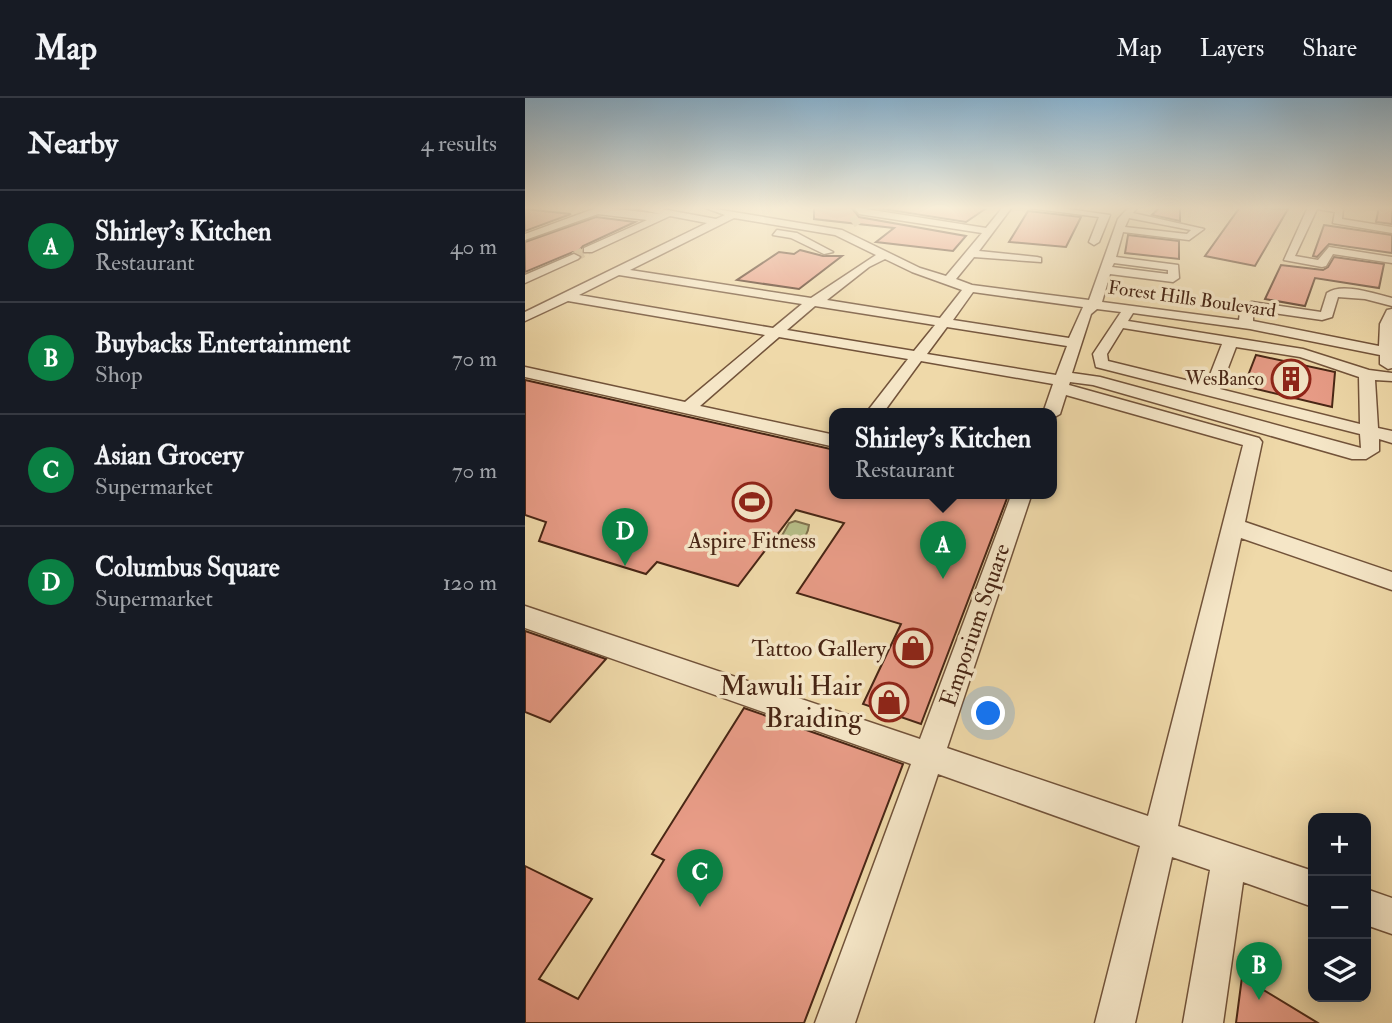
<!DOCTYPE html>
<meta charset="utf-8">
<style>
:root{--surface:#171b24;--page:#20242c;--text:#f1f3f6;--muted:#9ea1a6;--line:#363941;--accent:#0b8043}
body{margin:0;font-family:"IM FELL Double Pica",serif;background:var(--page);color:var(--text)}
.controls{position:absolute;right:21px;bottom:21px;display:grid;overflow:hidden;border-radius:14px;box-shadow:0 4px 18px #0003}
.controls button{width:63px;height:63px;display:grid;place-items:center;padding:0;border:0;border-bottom:2px solid var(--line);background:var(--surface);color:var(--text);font:35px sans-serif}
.you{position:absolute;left:464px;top:616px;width:24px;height:24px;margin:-18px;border:5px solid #fff;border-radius:50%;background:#1a73e8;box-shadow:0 0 0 10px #1a73e833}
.badge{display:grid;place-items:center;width:46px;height:46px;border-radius:50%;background:var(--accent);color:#fff;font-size:23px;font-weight:700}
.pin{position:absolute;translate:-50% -58px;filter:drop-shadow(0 2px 4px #0008)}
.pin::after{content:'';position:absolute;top:37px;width:24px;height:21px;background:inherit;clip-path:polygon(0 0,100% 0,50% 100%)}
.popup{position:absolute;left:304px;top:310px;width:228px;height:91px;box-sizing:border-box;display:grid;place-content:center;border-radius:14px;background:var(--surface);filter:drop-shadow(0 2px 5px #0005);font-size:23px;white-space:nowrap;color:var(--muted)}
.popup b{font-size:26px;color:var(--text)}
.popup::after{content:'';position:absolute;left:50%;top:100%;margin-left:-14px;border:14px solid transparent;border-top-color:var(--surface)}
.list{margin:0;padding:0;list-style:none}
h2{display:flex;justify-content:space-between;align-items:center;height:91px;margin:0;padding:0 28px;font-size:30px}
h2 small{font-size:23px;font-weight:400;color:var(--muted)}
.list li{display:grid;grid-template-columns:46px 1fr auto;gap:21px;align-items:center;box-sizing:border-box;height:112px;padding:0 28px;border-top:2px solid var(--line)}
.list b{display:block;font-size:26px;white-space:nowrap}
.list p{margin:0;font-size:23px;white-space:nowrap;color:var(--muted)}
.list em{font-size:23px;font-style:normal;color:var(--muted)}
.icon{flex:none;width:38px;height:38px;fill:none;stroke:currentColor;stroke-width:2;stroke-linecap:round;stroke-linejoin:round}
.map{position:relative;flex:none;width:867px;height:925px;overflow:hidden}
header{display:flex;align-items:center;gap:42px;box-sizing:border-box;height:98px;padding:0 35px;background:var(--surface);border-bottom:2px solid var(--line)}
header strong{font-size:33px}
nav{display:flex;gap:38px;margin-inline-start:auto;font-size:24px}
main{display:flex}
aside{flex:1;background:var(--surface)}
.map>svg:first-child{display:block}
.green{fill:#b7bf89;stroke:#80724f;stroke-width:2}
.building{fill:#e89c87;stroke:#482615;stroke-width:2}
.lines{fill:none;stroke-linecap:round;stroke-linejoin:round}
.minor-tunnel{stroke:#ceb58b;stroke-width:10;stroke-dasharray:10 5;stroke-linecap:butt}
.minor-casing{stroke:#72533a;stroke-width:3}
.minor{fill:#f5e6c7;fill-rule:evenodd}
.labels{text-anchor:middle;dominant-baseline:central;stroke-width:7;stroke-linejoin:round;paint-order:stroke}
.far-street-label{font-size:19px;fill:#482615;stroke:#f5e6c7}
.far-poi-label{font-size:19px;fill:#482615;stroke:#f5e6c7;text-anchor:end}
.poi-label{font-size:23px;fill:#482615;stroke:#f5e6c7}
.street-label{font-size:23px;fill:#482615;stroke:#f5e6c7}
.near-poi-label{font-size:28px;fill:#482615;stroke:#f5e6c7;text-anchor:end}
</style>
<header>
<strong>Map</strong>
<nav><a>Map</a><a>Layers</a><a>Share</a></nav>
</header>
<main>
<aside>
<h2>Nearby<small>4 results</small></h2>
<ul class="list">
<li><span class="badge">A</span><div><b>Shirley's Kitchen</b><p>Restaurant</p></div><em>40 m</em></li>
<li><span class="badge">B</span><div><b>Buybacks Entertainment</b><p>Shop</p></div><em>70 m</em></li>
<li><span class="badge">C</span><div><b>Asian Grocery</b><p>Supermarket</p></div><em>70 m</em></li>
<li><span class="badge">D</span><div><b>Columbus Square</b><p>Supermarket</p></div><em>120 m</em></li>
</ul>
</aside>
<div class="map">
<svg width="867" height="925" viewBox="0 0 867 925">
<rect width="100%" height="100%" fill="#efd9a9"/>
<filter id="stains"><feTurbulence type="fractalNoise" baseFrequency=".00286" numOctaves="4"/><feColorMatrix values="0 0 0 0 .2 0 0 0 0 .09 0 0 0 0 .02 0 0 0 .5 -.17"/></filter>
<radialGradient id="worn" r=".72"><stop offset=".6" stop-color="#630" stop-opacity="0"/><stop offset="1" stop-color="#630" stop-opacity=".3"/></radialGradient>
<!-- green -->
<path class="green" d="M 270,423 L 284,427 C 282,445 270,445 255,441 L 264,425 Z"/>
<!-- building -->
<g class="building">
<polygon points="289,109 326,109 334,119 441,138 428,153 351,144 369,130 289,121"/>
<polygon points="346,109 463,109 441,124"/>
<polygon points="635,109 655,109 655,123 627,117"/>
<polygon points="715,109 763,111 730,168 680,158"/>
<polygon points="854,109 867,109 867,126 851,124"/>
<polygon points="0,111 46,116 0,133"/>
<polygon points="503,113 556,119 541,149 484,144"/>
<polygon points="71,119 110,124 58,148 52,155 48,154 0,174 0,144"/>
<polygon points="799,127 867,137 867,155 804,146 792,159 788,158"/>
<polygon points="603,137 654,143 654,161 600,155"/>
<polygon points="275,152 298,158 317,158 274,191 212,182 254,154 269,156"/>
<polygon points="809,159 859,166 854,190 790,180 780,208 740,201 756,167 798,172 803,169"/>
<polygon points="731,257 810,274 807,309 719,288"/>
<polygon points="0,282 310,352 310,395 484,395 396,626 338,606 376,526 272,495 319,425 271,412 213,488 132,464 121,476 14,443 21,424 0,417"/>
<polygon points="0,533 81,561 25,624 0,614"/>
<polygon points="219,610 378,666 279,925 0,925 0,768 67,801 14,881 53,901 139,762 127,756"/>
<polygon points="717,879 793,925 711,925"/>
</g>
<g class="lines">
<!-- minor-tunnel -->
<g class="minor-tunnel">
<polyline points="327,125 333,121"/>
<polyline points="49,159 63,152"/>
</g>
<defs>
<g id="minor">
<path d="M 74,109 L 135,116 L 106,109 L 126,109 L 191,121 L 200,117 L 178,109 L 317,132 L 395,170 L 421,178 L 457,135 L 334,116 L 328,109 L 461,130 L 478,109 L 487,109 L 454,153 L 512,159 L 516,160 L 516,164 L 449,159 L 431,181 L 447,187 L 564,202 L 593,121 L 604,109 L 613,109 L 608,115 L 679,131 L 664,142 L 598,134 L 591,159 L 653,167 L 654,180 L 648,184 L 585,176 L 577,204 L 714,222 L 716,207 L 727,204 L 796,214 L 802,195 C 817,184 850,196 867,200 L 867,208 L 840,201 L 813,199 L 807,219 L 797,222 L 728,212 L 728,223 L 854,248 L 855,226 L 862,212 L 867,211 L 867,270 L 863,271 L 855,266 L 855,257 L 725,231 L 608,215 L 603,223 L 778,251 L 844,272 L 867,275 L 867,283 L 850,282 L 853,330 L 867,333 L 867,345 L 854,341 L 854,353 L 841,361 L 827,361 L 568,287 L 545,284 L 544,287 L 734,340 L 737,344 L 720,424 L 867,474 L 867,492 L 716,440 L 653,728 L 788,773 L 788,809 L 718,784 L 698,925 L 658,925 L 685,772 L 647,759 L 610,925 L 570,925 L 615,748 L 413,676 L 330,925 L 290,925 L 386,666 L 0,530 L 0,508 L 395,641 L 487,395 L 507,395 L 422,650 L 623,718 L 718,347 L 541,297 L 535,316 L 526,321 L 526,315 L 518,315 L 528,286 L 396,263 L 358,315 L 341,315 L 383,261 L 254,239 L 175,308 L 310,337 L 310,349 L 0,279 L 0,269 L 160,304 L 240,237 L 43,203 L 0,223 L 0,214 L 182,125 L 145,118 L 67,154 L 59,154 L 59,150 L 122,122 L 73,116 L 0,142 L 0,136 ZM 209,120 L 310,137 L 351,157 L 286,200 L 105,172 ZM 604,120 L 666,132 L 662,136 L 600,129 ZM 360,161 L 387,174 L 437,192 L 415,220 L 302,202 L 344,169 ZM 589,165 L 643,172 L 643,176 L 587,169 ZM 94,177 L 277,206 L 248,230 L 54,197 ZM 448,194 L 558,209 L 544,240 L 428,222 ZM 290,208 L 410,227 L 389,253 L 262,232 ZM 572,211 L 596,214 L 568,256 L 571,269 L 835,336 L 836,350 L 575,279 L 547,275 L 566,216 ZM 422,229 L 542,248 L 531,277 L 402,256 ZM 598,230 L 697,246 L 681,287 L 583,263 L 582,256 ZM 711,249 L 775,259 L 834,279 L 835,326 L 695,291 Z"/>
<polygon points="496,109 529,109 585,117 574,144 569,147 564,144 574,119"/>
<polygon points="783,109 818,110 817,121 867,129 867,135 808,125 810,114 792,111 770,158 793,162 804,149 867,159 867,165 808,156 801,168 797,169 759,162"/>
<polygon points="252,132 272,135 308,154 299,156 266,140 248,137"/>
<polygon points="49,156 55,159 53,161 0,185 0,177"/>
<polygon points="841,791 867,800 867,836 841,827"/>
</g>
</defs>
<!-- minor casing -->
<use href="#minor" class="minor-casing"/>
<!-- minor -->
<use href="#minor" class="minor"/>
</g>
<!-- sky -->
<linearGradient id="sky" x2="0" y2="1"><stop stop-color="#8ab5d3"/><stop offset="0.46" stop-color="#f8eed8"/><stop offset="1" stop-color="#f8eed8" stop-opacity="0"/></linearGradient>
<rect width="867" height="239" fill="url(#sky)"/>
<!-- icons -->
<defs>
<symbol id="building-ring" viewBox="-11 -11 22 22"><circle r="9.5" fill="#f5e6c7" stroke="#8f2418" stroke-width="1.5"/><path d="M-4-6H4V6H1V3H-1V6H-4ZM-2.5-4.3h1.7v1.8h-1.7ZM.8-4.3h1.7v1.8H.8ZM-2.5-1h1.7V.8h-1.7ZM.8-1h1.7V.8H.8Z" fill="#8f2418"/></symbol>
<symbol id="stadium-ring" viewBox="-11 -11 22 22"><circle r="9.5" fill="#f5e6c7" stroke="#8f2418" stroke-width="1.5"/><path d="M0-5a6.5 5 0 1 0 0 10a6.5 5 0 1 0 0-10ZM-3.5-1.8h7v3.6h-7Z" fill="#8f2418"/></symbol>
<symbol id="shop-ring" viewBox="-11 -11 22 22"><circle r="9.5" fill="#f5e6c7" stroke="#8f2418" stroke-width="1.5"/><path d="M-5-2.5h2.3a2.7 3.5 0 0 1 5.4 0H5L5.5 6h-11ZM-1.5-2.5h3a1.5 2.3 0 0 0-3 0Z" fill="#8f2418"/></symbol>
</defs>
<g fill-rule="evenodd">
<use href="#building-ring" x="744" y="259" width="44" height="44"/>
<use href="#stadium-ring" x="205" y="382" width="44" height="44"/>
<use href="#shop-ring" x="366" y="528" width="44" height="44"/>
<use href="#shop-ring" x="342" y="582" width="44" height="44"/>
</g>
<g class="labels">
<!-- far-street labels -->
<g class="far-street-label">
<text transform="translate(667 201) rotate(8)">Forest Hills Boulevard</text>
</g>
<!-- far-poi labels -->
<g class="far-poi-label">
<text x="739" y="281">WesBanco</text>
</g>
<!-- poi labels -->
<g class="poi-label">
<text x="227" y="442">Aspire Fitness</text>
<text x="361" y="550" text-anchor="end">Tattoo Gallery</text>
</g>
<!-- street labels -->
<g class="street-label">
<text transform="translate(450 527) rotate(-71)">Emporium Square</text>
</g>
<!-- near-poi labels -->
<g class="near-poi-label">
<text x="337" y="588">Mawuli Hair<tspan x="337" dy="32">Braiding</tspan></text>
</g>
</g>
<rect width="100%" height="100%" filter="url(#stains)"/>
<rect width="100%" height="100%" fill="url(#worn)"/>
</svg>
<div class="controls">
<button>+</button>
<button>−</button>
<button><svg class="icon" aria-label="layers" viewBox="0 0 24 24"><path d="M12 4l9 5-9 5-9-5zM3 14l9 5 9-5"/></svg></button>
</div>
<div class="you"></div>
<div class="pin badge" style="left:418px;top:481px">A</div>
<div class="popup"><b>Shirley's Kitchen</b>Restaurant</div>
<div class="pin badge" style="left:734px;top:902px">B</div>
<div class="pin badge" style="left:175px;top:809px">C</div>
<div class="pin badge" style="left:100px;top:468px">D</div>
</div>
</main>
